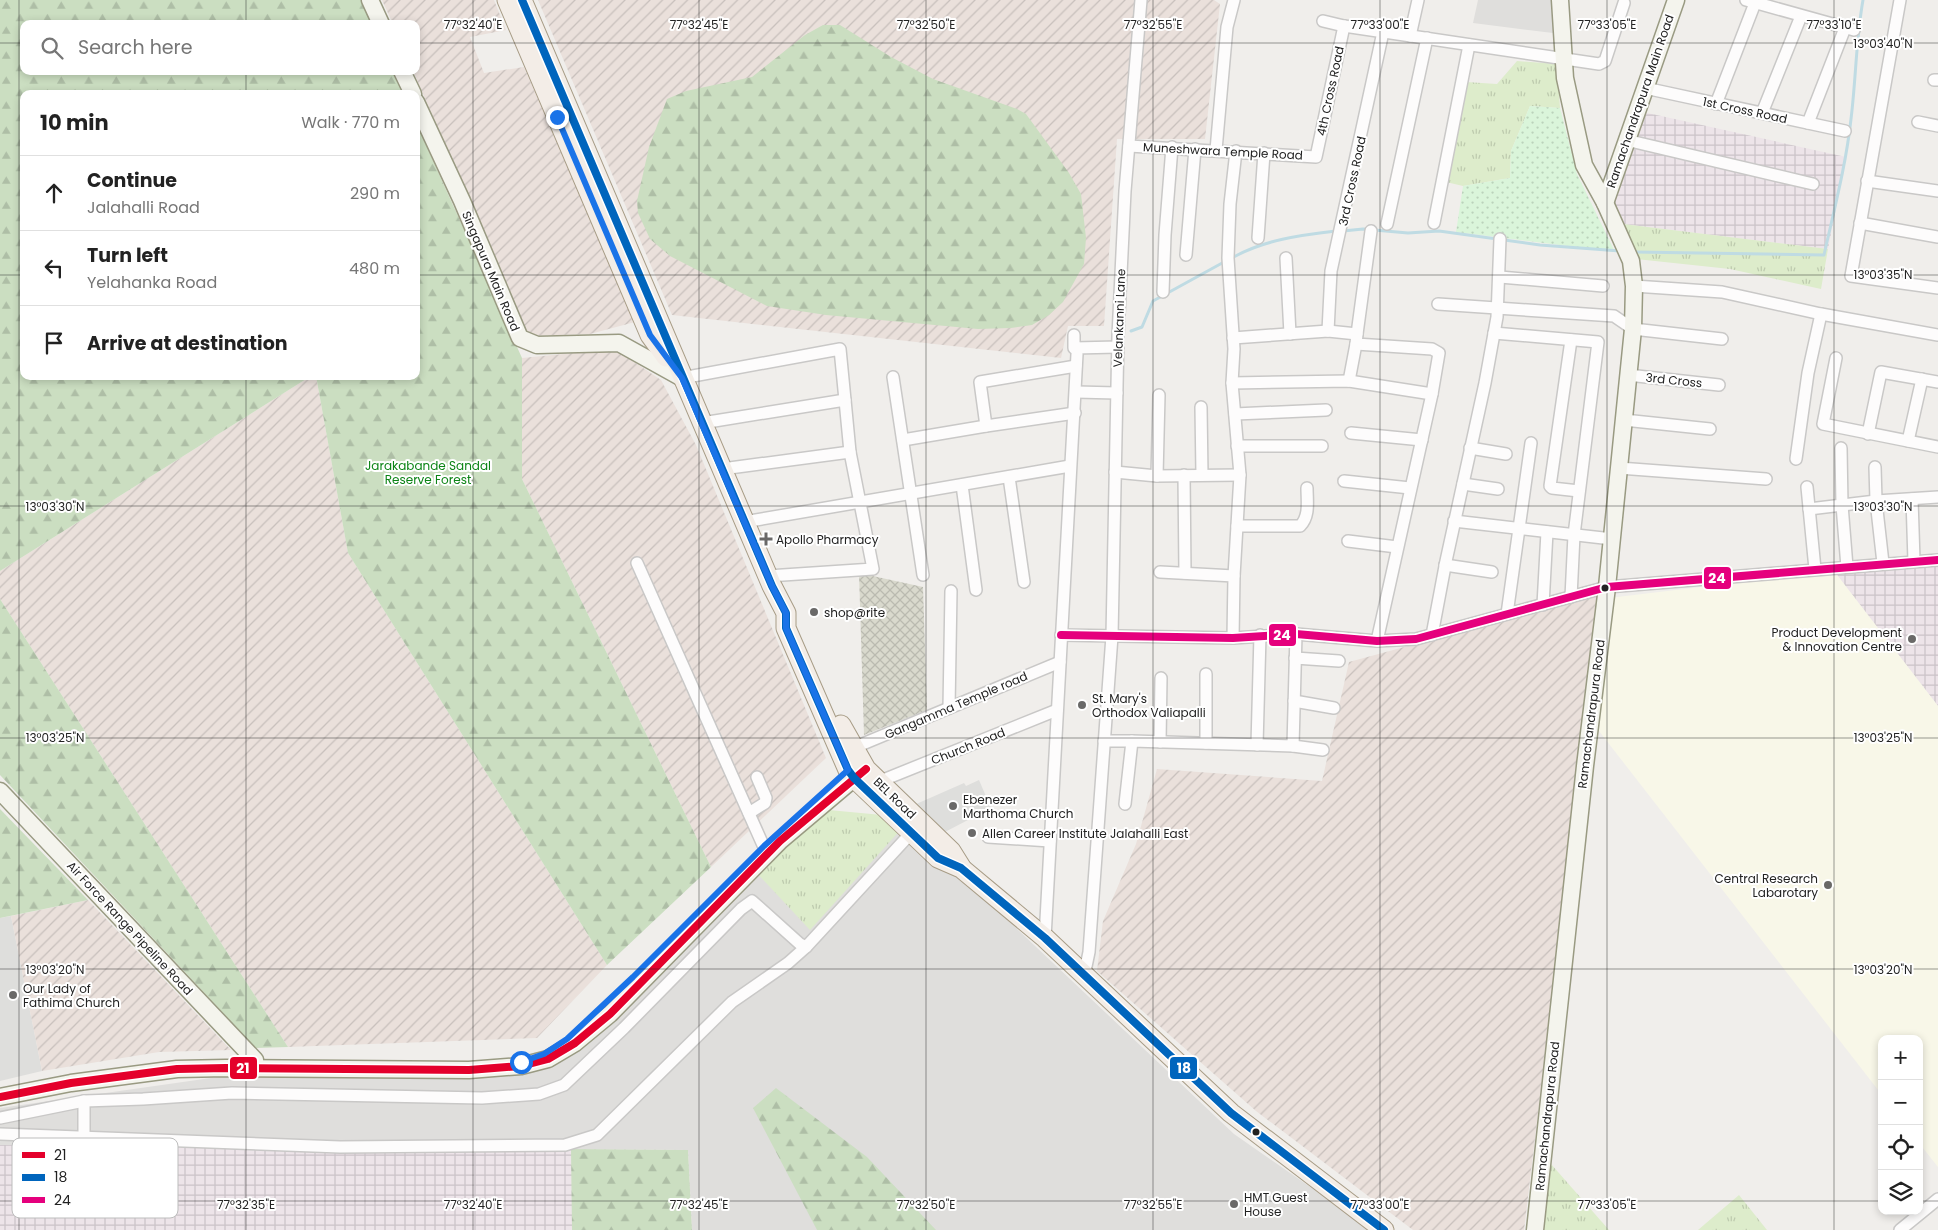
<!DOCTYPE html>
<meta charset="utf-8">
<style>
:root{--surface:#fff;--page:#f6f6f6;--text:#222;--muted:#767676;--line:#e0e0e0}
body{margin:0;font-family:Poppins,sans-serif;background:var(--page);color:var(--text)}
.controls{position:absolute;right:15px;bottom:15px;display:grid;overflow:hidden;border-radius:10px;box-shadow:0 2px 8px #0003}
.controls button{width:45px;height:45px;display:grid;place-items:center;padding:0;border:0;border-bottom:1px solid var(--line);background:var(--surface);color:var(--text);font:25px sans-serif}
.stop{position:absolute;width:15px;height:15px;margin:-11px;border:4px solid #1a73e8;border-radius:50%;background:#fff}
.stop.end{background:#1a73e8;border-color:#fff;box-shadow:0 1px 5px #0008}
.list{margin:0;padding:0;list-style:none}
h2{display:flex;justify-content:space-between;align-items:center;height:65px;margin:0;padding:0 20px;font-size:21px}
h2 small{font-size:16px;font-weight:400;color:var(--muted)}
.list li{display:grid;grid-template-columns:32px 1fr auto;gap:15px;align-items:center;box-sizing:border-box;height:75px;padding:0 20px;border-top:1px solid var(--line)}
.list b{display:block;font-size:19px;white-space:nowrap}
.list p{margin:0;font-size:16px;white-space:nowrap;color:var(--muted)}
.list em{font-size:16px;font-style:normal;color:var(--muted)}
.icon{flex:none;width:28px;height:28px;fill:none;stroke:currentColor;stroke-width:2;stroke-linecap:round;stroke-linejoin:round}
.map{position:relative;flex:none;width:1938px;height:1230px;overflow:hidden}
.search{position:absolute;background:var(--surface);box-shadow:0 2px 8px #0003;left:20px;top:20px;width:400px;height:55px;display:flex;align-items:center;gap:12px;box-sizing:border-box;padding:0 18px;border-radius:10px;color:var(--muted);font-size:19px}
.panel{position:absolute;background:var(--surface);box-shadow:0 2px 8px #0003;left:20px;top:90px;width:400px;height:290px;border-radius:10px}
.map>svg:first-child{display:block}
.residential{fill:#dfdedc}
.industrial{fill:url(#industrial-grid)}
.education{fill:#f8f7e8}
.religious{fill:#dededc}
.military{fill:url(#military-furrows)}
.construction{fill:url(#construction-cross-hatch)}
.grass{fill:url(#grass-tufts)}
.forest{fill:url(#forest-firs)}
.park{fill:url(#park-dots)}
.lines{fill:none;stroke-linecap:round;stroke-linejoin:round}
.stream{stroke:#bfdbe3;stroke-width:3}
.street-casing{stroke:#c9c8c7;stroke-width:14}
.secondary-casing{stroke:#999a82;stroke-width:19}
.primary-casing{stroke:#a79c86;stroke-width:21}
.street{stroke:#fdfcfc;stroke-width:11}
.secondary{stroke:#f4f4ed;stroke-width:16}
.primary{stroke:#f3ede7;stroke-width:19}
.bus-1-casing{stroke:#fff;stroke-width:11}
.bus-2-casing{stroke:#fff;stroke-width:11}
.bus-3-casing{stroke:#fff;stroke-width:11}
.bus-1{stroke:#e4002b;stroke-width:8}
.bus-2{stroke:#0065bd;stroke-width:8}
.bus-3{stroke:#e5007d;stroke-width:8}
.route{stroke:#1a73e8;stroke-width:6}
.ticks{fill:none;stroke:#222;stroke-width:1;stroke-opacity:0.45}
.poi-dot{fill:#6a6968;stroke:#fff;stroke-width:2}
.bus-dot{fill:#222;stroke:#fff;stroke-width:2}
.labels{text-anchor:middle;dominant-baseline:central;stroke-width:4;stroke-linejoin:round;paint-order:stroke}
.street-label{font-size:12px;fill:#222;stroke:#fff}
.park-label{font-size:12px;fill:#0c8416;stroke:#fff}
.poi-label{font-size:12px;fill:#222;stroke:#fff;text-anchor:start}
.key{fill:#fff;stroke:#bdbdbd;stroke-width:1}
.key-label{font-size:14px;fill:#222}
.ticks-label{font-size:12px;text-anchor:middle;fill:#222;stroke:#fff;stroke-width:4;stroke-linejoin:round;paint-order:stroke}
.line-badge{stroke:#fff;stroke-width:2}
.badge-label{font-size:14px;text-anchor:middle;font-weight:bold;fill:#fff}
</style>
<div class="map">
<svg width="1938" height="1230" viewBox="0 0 1938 1230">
<defs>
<pattern id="industrial-grid" width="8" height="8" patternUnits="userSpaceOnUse" patternTransform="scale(1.25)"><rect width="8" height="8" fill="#ede4e9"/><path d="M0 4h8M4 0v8" fill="none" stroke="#cbc3c8"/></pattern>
<pattern id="military-furrows" width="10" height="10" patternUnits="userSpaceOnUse" patternTransform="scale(1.25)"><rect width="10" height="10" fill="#eae0db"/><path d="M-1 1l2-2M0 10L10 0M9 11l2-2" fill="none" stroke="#c8c0bc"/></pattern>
<pattern id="construction-cross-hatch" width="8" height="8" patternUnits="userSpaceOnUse" patternTransform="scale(1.25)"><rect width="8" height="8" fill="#d9d9cd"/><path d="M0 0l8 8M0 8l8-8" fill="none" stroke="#babab0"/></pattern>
<pattern id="grass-tufts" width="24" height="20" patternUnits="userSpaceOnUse" patternTransform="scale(1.25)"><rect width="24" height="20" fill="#ddeccb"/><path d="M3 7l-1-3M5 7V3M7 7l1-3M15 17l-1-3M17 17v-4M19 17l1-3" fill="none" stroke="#bdcaae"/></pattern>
<pattern id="forest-firs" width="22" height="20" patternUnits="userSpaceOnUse" patternTransform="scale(1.25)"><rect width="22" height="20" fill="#cbdec1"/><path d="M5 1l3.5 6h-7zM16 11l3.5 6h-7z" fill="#aebea6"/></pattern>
<pattern id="park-dots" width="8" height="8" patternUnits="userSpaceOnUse" patternTransform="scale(1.25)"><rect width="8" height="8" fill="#daf5da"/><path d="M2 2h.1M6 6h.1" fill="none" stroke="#bbd2bb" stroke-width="1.8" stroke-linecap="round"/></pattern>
</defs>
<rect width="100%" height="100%" fill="#f0eeeb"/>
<!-- residential -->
<g class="residential">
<polygon points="1478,0 1553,0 1553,33 1473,23"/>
<polygon points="906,824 1234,1134 1372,1230 692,1230 688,1150 0,1145 0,1108 218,1077 490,1075 551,1060 754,870"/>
</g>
<!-- industrial -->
<g class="industrial">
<polygon points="1643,112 1846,157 1828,249 1623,224 1611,200"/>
<polygon points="1938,563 1938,706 1834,571"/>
<polygon points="0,1145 688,1150 692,1230 0,1230"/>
</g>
<!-- education -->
<polygon class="education" points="1834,571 1938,706 1938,1167 1919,1143 1919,1039 1882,1039 1882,1095 1599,731 1609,598"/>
<!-- religious -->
<g class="religious">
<polygon points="979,780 991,808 943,833 914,805 964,783 966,786"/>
<polygon points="11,916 42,1071 0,1081 0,918"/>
</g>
<!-- military -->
<g class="military">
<polygon points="382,0 494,0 506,30 470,37 484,73 524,67 635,322 590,334 529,336 413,71 416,71 416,24 393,24"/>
<polygon points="538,0 1214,0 1220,4 1205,139 1117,139 1104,326 1068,326 1061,358 672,315"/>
<polygon points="615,349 661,380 696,445 826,758 711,867 522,479 522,358"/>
<polygon points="311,376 316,376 348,553 607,965 537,1038 288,1047 0,599 0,571"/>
<polygon points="1600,594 1524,1230 1413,1230 1256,1111 1097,971 1103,921 1136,844 1157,769 1322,781 1349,662"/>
<polygon points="88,900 231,1050 159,1052 42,1071 11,916"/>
</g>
<!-- construction -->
<polygon class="construction" points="859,573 923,587 927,710 864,735"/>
<!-- grass -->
<g class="grass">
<polygon points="1517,61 1557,64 1560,108 1530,106 1511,151 1510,178 1463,186 1446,182 1466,82 1497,84"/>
<polygon points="1623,224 1828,249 1821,289 1730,269 1636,259"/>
<polygon points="818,809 893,816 904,826 810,930 754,870"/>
<polygon points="1551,1164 1609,1230 1544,1230"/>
<polygon points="1739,1195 1767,1230 1698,1230"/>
</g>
<!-- forest -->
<g class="forest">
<polygon points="0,0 361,0 372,24 24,24 24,71 393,71 403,94 24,94 24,376 311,376 0,571"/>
<polygon points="823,25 840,25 891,57 933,79 1017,109 1026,114 1069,173 1081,194 1086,238 1084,264 1063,302 1049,315 1032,325 1011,328 978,329 826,315 767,306 670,256 650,239 638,213 637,201 649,147 667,99 686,91 752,77 805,35"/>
<polygon points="416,123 522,358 522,479 711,867 607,965 348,553 316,376 416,376"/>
<polygon points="0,599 288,1047 256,1048 0,775"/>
<polygon points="0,809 88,900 0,918"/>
<polygon points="776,1088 867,1157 936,1230 817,1230 753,1108"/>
<polygon points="571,1149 688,1150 692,1230 572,1230"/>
</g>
<!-- park -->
<polygon class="park" points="1530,106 1560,108 1577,174 1615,252 1456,232 1463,186 1510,178 1511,151"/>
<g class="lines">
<!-- stream -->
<g class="stream">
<polyline points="1343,231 1363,229 1408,233 1439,231 1540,245 1620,251"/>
<path d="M 1634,252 L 1824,255 C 1834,210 1846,165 1851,119 C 1856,79 1856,39 1863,0"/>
<path d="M 1232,258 C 1263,240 1301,235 1336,231"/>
<polyline points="1131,331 1142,327 1153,301 1224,262"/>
</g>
<defs>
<g id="street">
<polyline points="1746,0 1854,30"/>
<polyline points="1900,0 1851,276 1938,288"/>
<polyline points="1323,21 1344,26 1599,64 1605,61 1624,3"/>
<polyline points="1410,36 1418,0"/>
<polyline points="1934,80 1938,80"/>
<polyline points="1645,88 1845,131"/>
<polyline points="1716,104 1755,3"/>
<polyline points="1762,113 1801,16"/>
<polyline points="1918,122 1938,126"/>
<polyline points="1808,123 1845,28"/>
<polyline points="1626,140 1813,184"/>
<polyline points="1129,146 1316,157 1344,26"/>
<polyline points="1216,150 1227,27 1234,0"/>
<polyline points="1867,181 1938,191"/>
<polyline points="1434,223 1469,45"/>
<polyline points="1860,223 1938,237"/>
<polyline points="1387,224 1427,38"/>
<polyline points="1258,238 1264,153"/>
<polyline points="1186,255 1195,149"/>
<polyline points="1286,258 1290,334"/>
<polyline points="1500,277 1603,286"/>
<polyline points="1634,286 1722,292 1821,314 1938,335"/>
<polyline points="1163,292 1165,235 1172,147"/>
<polyline points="1438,304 1614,316 1633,329 1722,339"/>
<polyline points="1328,331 1331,271 1383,32"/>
<polyline points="1494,333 1598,342 1574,535 1571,597"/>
<polyline points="1357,334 1371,231"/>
<polyline points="1074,335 1074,348 1118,347"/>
<polyline points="1233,338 1328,331 1357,334 1356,344 1432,349 1439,353 1432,394 1377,641"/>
<polyline points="1571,340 1550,486 1552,488 1579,491"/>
<polyline points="1836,358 1823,424 1938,447"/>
<polyline points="1628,375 1719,385"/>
<polyline points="893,377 923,575"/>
<polyline points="682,378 840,349 845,400"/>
<polyline points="1349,381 1356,344"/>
<polyline points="1232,383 1349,381 1432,394"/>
<polyline points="1076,392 1117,393"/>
<polyline points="1201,407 1202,475"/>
<polyline points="1235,414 1326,410"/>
<polyline points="1624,420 1710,429"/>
<polyline points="702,423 845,400 850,452"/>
<polyline points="986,426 980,382 1076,366"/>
<polyline points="1351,433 1422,440"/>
<polyline points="1868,434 1881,372 1938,382"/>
<polyline points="903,440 986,426 1075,413"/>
<polyline points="1908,441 1922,379"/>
<polyline points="1237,446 1322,446"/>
<polyline points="1470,448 1506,454"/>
<polyline points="1841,448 1842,505 1847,567"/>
<polyline points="1796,459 1808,373 1821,314"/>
<polyline points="1875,467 1876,501 1883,563"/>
<polyline points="1619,468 1766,479"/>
<polyline points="722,469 850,452 873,569 768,576"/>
<polyline points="1115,472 1157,476 1159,395"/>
<polyline points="1184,475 1185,573"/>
<polyline points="1157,476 1240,475"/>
<polyline points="1009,477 1024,582"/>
<polyline points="1344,481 1410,488"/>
<polyline points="1463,484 1498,489"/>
<polyline points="962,485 976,590"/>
<polyline points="1807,487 1815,569"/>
<polyline points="1912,499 1914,561"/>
<polyline points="1809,509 1876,501 1938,497"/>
<polyline points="1454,521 1612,539"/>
<polyline points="744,522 1070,466"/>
<path d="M 1237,526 L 1300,526 C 1310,516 1307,501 1307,488"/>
<polyline points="1348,541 1397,547"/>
<polyline points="637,563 763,845"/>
<polyline points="1445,565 1492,572"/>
<polyline points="1160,572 1234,576 1233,638"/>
<polyline points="1234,576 1240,475 1232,383 1234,349 1228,258 1230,204 1236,151"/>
<polyline points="1543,605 1547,532"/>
<polyline points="1507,614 1531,443"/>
<polyline points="1061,635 1233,638 1296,634 1377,641 1416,639 1607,587 1938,560"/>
<polyline points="1432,635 1446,561 1485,383 1497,317 1500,239"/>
<polyline points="1295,658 1339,661"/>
<polyline points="1206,674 1206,743"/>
<polyline points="1294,701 1334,708"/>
<polyline points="949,708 951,591"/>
<polyline points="1104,741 1132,741"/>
<polyline points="1160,742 1161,678"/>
<polyline points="1257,745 1260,635"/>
<polyline points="1293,746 1323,750"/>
<polyline points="853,748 1060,662"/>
<polyline points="878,782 1057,710"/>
<polyline points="1125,804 1132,741 1293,746 1296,634"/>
<polyline points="749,813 765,803 766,798 757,777"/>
<polyline points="988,837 1050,841"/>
<polyline points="1045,938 1077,354"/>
<polyline points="1084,976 1089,952 1112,636 1118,336 1125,191 1141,0"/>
<polyline points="84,1101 84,1137"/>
<polyline points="0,1118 84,1101 143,1099 232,1093 482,1098 539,1094 564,1085 624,1028 741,909 752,901 800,944 806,947"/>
<polyline points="0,1134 340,1147 565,1145 597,1135 732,1002 788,963 806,947 912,832"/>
<polyline points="1900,1230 1938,1199"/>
</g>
<g id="secondary">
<polyline points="370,0 381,24"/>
<polyline points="402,71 413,94"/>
<polyline points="416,102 462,201 520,338 537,345 619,343 682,378"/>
<polyline points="1605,203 1676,0"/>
<polyline points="0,791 255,1060 256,1068"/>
<polyline points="0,1097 71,1083 177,1069 226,1068 469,1070 521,1066 548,1059 575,1043 610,1014 780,841 864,770"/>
<polyline points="1535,1230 1585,766 1607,587 1633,329 1634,286 1631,261 1605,203 1584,165 1565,78 1560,0"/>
</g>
<g id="primary">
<polyline points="507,0 650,335 666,357"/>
<polyline points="522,0 772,586 786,613 786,628 848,770 854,778 938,858 961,868 1045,938 1231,1113 1384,1230"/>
<polyline points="841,725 866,769 951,851 961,867"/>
</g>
</defs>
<!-- street casing -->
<use href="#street" class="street-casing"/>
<!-- secondary casing -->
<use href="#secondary" class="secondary-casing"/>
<!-- primary casing -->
<use href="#primary" class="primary-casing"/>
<!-- street -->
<use href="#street" class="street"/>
<!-- secondary -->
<use href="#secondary" class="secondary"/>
<!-- primary -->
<use href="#primary" class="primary"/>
<defs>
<polyline id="bus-1" points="0,1097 71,1083 177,1069 226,1068 469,1070 521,1066 548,1059 575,1043 610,1014 780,841 866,769"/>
<polyline id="bus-2" points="522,0 772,586 786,613 786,628 848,770 854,778 938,858 961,868 1045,938 1231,1113 1384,1230"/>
<polyline id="bus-3" points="1061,635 1233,638 1296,634 1377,641 1416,639 1607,587 1938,560"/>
</defs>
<!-- bus-1 casing -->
<use href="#bus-1" class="bus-1-casing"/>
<!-- bus-2 casing -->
<use href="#bus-2" class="bus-2-casing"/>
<!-- bus-3 casing -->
<use href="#bus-3" class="bus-3-casing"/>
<!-- bus-1 -->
<use href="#bus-1" class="bus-1"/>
<!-- bus-2 -->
<use href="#bus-2" class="bus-2"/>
<!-- bus-3 -->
<use href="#bus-3" class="bus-3"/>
</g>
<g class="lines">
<!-- route -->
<polyline class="route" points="521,1062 544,1054 567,1039 633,977 764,846 848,770 786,628 786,613 772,586 682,378 650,335 557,117"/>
</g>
<!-- ticks -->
<path class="ticks" d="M 19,0 L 19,1230M 246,0 L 246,24M 473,0 L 473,1230M 699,0 L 699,1230M 926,0 L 926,1230M 1153,0 L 1153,1230M 1380,0 L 1380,1230M 1607,0 L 1607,1230M 1834,0 L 1834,1230M 0,43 L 24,43M 416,43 L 1938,43M 246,71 L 246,94M 0,275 L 24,275M 416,275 L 1938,275M 246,376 L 246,1230M 0,506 L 1938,506M 0,738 L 1938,738M 0,969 L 1938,969M 0,1201 L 1882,1201M 1919,1201 L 1938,1201"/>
<!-- markers -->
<g class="poi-dot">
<path d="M763.5 531.5h5v5h5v5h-5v5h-5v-5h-5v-5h5z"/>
<circle cx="814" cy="612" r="5"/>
<circle cx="1912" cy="639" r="5"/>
<circle cx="1082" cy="705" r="5"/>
<circle cx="953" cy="806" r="5"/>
<circle cx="972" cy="833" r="5"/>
<circle cx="1828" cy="885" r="5"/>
<circle cx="13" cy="995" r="5"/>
<circle cx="1234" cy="1204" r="5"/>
</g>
<g class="bus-dot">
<circle cx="1605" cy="588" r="4.5"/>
<circle cx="1256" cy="1132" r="4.5"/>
</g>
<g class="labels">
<!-- street labels -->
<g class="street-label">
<text transform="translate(1330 91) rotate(-78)">4th Cross Road</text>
<text transform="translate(1640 101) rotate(-71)">Ramachandrapura Main Road</text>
<text transform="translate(1745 110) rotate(12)">1st Cross Road</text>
<text transform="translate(1223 151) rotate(3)">Muneshwara Temple Road</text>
<text transform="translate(1352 181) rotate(-78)">3rd Cross Road</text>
<text transform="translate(491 271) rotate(67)">Singapura Main Road</text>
<text transform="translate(1119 318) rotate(-88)">Velankanni Lane</text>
<text transform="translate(1674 380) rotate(6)">3rd Cross</text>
<text transform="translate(956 705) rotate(-23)">Gangamma Temple road</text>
<text transform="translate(1591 714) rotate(-83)">Ramachandrapura Road</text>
<text transform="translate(968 746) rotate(-22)">Church Road</text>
<text transform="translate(895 798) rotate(44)">BEL Road</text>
<text transform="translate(130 928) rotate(47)">Air Force Range Pipeline Road</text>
<text transform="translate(1547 1116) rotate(-84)">Ramachandrapura Road</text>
</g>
<!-- park labels -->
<g class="park-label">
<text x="428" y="465">Jarakabande Sandal<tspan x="428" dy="14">Reserve Forest</tspan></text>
</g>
<!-- poi labels -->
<g class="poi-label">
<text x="776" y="539">Apollo Pharmacy</text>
<text x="824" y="612">shop@rite</text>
<text x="1902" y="632" text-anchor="end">Product Development<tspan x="1902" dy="14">&amp; Innovation Centre</tspan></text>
<text x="1092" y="698">St. Mary's<tspan x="1092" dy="14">Orthodox Valiapalli</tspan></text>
<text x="963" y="799">Ebenezer<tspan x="963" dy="14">Marthoma Church</tspan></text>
<text x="982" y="833">Allen Career Institute Jalahalli East</text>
<text x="1818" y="878" text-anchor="end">Central Research<tspan x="1818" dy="14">Labarotary</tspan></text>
<text x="23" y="988">Our Lady of<tspan x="23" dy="14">Fathima Church</tspan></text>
<text x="1244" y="1197">HMT Guest<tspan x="1244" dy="14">House</tspan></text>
</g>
</g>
<!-- legend -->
<rect x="12" y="1138" width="166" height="80" rx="8" class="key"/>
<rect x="22" y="1152" width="23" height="6" fill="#e4002b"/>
<rect x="22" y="1174" width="23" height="7" fill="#0065bd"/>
<rect x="22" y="1197" width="23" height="6" fill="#e5007d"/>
<g class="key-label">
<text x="54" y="1160">21</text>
<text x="54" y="1182">18</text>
<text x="54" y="1205">24</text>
</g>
<g class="ticks-label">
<text x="473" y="29">77°32'40"E</text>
<text x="699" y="29">77°32'45"E</text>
<text x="926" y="29">77°32'50"E</text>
<text x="1153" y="29">77°32'55"E</text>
<text x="1380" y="29">77°33'00"E</text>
<text x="1607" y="29">77°33'05"E</text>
<text x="1834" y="29">77°33'10"E</text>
<text x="1883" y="48">13°03'40"N</text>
<text x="1883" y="279">13°03'35"N</text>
<text x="55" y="511">13°03'30"N</text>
<text x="1883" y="511">13°03'30"N</text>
<text x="55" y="742">13°03'25"N</text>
<text x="1883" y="742">13°03'25"N</text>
<text x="55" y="974">13°03'20"N</text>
<text x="1883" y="974">13°03'20"N</text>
<text x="246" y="1209">77°32'35"E</text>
<text x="473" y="1209">77°32'40"E</text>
<text x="699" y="1209">77°32'45"E</text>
<text x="926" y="1209">77°32'50"E</text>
<text x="1153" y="1209">77°32'55"E</text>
<text x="1380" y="1209">77°33'00"E</text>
<text x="1607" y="1209">77°33'05"E</text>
</g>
<g class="line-badge">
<rect x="1703" y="566" width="29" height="24" rx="5" fill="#e5007d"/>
<rect x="1268" y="623" width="29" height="24" rx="5" fill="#e5007d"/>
<rect x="229" y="1056" width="29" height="24" rx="5" fill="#e4002b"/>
<rect x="1169" y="1056" width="29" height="24" rx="5" fill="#0065bd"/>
</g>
<g class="badge-label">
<text x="1717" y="583">24</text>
<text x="1282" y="640">24</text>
<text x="243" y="1073">21</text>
<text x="1184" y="1073">18</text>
</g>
</svg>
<div class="controls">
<button>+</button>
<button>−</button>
<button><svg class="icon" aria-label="locate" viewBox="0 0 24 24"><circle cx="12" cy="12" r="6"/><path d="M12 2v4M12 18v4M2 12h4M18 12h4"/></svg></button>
<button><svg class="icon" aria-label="layers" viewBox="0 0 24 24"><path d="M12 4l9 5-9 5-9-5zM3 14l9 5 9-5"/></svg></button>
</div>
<div class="stop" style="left:521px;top:1062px"></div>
<div class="stop end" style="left:557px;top:117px"></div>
<div class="search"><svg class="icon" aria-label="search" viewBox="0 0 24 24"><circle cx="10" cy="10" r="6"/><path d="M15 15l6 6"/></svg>Search here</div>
<section class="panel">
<h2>10 min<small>Walk · 770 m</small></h2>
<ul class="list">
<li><svg class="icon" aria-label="ahead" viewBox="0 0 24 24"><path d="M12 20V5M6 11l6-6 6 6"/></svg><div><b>Continue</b><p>Jalahalli Road</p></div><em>290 m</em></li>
<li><svg class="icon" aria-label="left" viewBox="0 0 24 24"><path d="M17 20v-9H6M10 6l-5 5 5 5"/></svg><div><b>Turn left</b><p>Yelahanka Road</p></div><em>480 m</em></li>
<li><svg class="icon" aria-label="arrive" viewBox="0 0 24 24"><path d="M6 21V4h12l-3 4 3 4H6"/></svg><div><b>Arrive at destination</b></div></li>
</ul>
</section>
</div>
